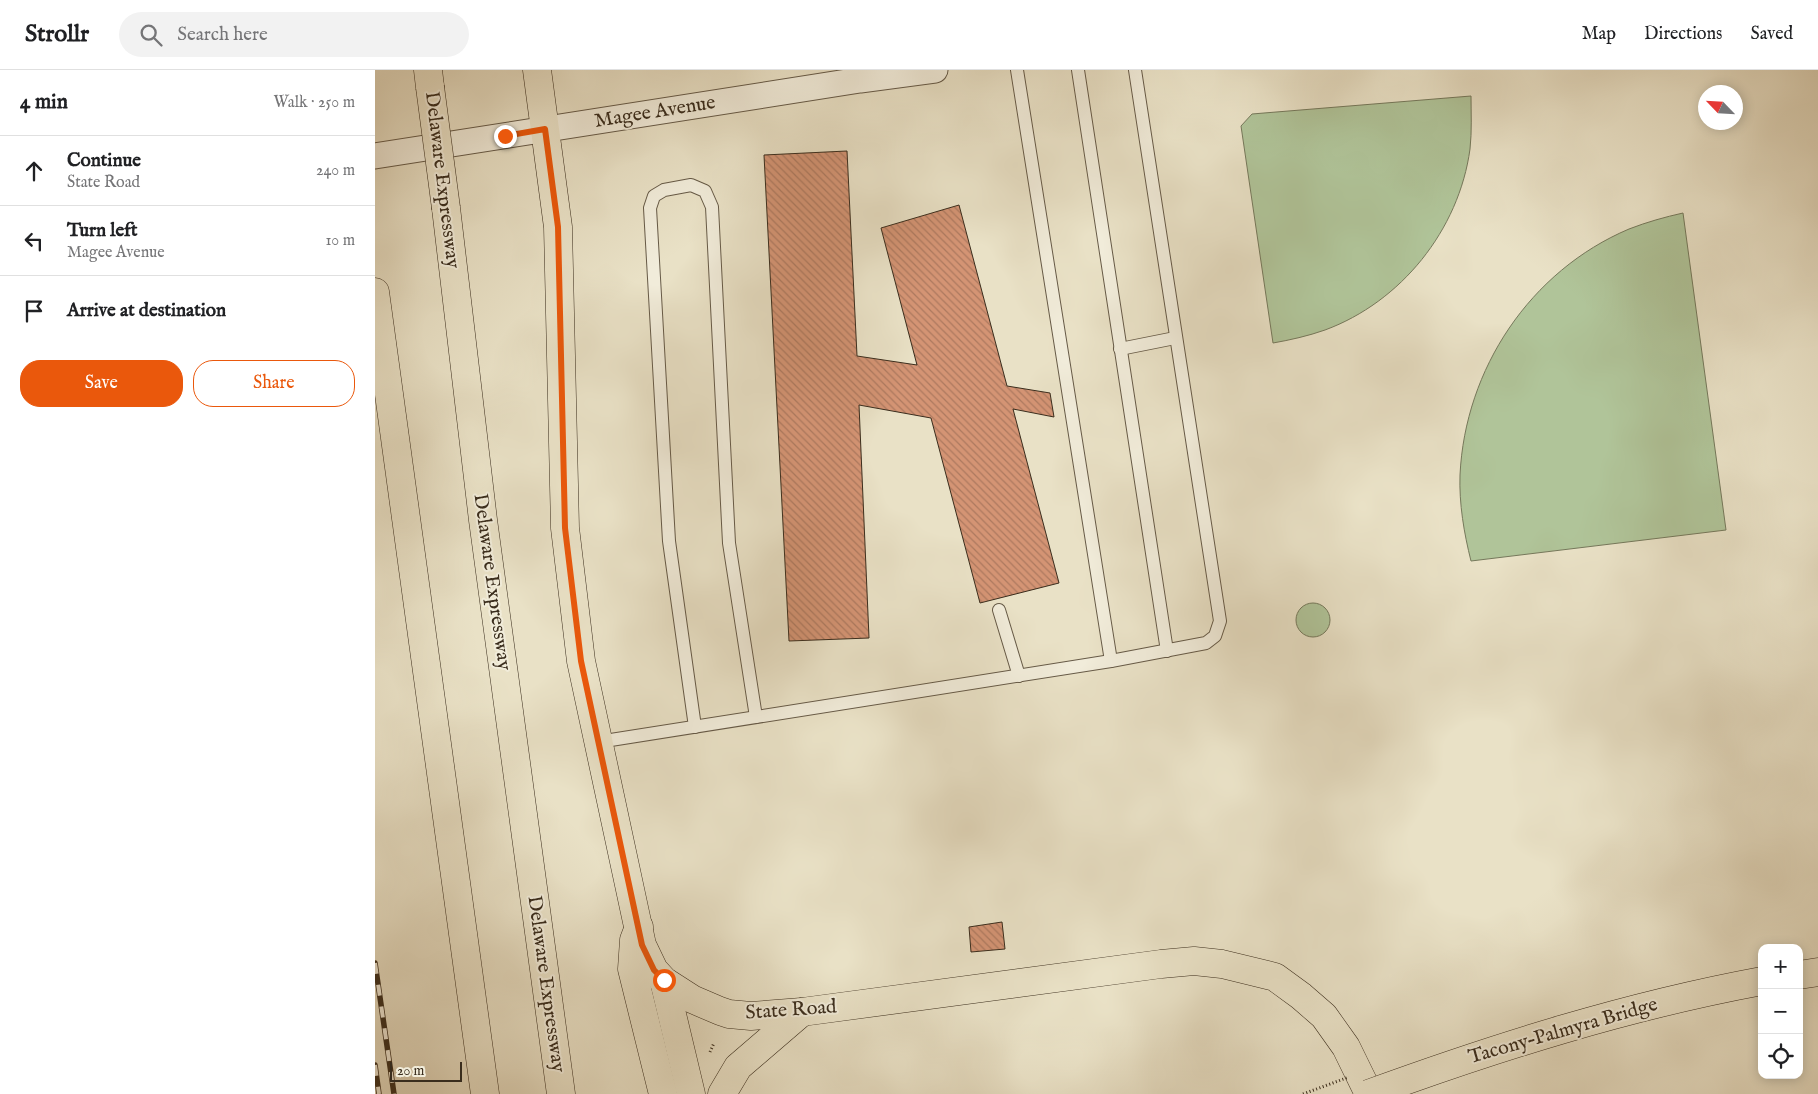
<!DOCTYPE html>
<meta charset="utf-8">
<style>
:root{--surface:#fff;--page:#f2f2f2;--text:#202124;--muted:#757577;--line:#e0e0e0;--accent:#ea580c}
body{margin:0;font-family:"IM FELL English",serif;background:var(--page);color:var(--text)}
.controls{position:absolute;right:15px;bottom:15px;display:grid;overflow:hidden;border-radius:10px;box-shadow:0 2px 12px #0003}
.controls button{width:45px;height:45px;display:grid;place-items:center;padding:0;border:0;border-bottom:1px solid var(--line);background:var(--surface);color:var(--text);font:25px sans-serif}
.compass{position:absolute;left:1323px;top:15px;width:45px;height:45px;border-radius:50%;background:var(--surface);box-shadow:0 2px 12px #0003;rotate:295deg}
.scale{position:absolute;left:15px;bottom:12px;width:72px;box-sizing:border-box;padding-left:5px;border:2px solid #3a2d1d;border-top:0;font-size:14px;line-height:18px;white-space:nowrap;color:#3a2d1d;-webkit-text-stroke:4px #f1ecda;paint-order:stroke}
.stop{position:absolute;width:15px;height:15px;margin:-11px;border:4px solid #ea580c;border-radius:50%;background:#fff}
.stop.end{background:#ea580c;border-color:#fff;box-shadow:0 1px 5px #0008}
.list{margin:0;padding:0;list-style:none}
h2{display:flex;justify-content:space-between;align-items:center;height:65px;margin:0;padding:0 20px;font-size:21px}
h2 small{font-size:16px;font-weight:400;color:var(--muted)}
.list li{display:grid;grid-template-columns:32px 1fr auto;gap:15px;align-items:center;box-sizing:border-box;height:70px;padding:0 20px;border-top:1px solid var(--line)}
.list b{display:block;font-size:19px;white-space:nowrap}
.list p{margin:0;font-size:16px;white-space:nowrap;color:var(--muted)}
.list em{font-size:16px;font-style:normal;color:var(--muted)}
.actions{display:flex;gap:10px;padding:15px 20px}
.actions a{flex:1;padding:11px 0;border:1px solid var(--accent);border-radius:20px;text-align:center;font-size:18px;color:var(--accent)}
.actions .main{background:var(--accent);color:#fff}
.icon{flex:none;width:28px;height:28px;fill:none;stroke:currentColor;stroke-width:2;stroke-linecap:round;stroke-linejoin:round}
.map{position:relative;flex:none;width:1443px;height:1024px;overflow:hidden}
header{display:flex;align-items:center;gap:30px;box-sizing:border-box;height:70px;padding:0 25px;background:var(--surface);border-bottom:1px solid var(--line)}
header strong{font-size:24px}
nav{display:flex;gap:28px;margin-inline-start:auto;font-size:18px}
.search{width:350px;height:45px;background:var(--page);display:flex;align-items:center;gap:12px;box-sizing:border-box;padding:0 18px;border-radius:28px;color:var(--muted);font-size:19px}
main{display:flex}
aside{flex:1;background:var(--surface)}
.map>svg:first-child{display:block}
.grass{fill:#b0c499;stroke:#75785b}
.building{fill:url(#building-back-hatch);stroke:#3a2d1d}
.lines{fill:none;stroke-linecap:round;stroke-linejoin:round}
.service-casing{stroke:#665a47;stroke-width:14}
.minor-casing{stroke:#665a47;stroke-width:27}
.primary-casing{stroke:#3a2d1d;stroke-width:29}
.trunk-casing{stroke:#3a2d1d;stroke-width:29}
.motorway-casing{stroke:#3a2d1d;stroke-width:29}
.path{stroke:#3a2d1d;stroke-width:3;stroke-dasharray:1 2.5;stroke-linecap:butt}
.service{stroke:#f1ecda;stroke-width:12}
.minor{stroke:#f1ecda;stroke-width:25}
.primary{stroke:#e9e1c6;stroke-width:28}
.trunk{stroke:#e9e1c6;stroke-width:28}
.motorway{stroke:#e9e1c6;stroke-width:28}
.rail-casing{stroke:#3a2d1d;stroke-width:5.5}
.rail{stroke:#f1ecda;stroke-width:4;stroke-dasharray:11;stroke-linecap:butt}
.trunk-bridge-casing{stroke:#3a2d1d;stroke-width:29;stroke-linecap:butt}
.motorway-bridge-casing{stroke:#3a2d1d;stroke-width:29;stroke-linecap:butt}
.path-bridge{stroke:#3a2d1d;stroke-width:3;stroke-dasharray:1 2.5;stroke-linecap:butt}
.trunk-bridge{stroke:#e9e1c6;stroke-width:28}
.motorway-bridge{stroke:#e9e1c6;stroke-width:28}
.route{stroke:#ea580c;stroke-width:6}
.labels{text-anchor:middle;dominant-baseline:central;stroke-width:4;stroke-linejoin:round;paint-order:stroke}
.street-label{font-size:20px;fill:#3a2d1d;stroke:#f1ecda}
</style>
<header>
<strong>Strollr</strong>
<div class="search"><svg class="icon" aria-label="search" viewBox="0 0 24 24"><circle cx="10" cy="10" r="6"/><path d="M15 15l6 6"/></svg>Search here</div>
<nav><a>Map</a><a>Directions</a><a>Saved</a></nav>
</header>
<main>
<aside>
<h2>4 min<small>Walk · 250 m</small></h2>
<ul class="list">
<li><svg class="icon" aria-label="ahead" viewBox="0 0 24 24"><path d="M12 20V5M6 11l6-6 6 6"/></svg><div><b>Continue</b><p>State Road</p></div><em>240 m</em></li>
<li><svg class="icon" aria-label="left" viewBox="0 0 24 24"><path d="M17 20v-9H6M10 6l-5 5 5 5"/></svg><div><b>Turn left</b><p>Magee Avenue</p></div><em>10 m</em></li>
<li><svg class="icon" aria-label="arrive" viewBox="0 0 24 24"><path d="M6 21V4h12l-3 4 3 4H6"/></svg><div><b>Arrive at destination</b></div></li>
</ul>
<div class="actions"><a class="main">Save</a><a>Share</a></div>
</aside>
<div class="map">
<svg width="1443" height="1024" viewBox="0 0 1443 1024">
<defs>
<pattern id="building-back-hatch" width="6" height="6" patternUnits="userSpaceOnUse" patternTransform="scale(1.25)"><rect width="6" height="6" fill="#d49474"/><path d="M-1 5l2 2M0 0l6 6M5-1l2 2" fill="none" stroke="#ad795f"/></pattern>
</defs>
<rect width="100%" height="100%" fill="#e9e1c6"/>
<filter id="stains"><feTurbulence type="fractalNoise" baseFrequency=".004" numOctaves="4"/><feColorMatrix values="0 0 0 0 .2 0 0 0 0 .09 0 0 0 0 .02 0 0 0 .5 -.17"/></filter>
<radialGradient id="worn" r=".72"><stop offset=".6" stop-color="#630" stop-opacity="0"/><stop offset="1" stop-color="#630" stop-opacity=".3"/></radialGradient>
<!-- grass -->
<g class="grass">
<path d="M 1096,26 C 1096,43 1097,61 1095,79 C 1084,160 1026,232 950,260 C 933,266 915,270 898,273 L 866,56 L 877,44 Z"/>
<path d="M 1308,143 L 1351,460 L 1096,491 C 1089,463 1084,434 1085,405 C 1090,299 1155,201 1254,159 C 1272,152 1290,147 1308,143 Z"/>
<circle cx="938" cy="550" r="17"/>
</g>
<!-- building -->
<g class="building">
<polygon points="472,81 482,286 542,295 506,158 584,135 632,316 675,323 679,347 638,339 684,513 605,533 556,348 484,335 494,568 414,571 389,85"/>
<polygon points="627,852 630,879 596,882 594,857"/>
</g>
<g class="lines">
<defs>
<g id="service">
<polyline points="642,0 736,591"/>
<polyline points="703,0 792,581"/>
<polyline points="745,279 800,268"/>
<polyline points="624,540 644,606"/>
<polyline points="320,657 294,471 275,138 279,126 289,120 316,115 330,121 337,137 354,473 381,647"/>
<polyline points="223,672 736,591 831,573 840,566 845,551 760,0"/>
</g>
<polyline id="minor" points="0,86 485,10 560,0"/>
<polyline id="primary" points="162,0 183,157 190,458 206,591 267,875 279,900 289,911 317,929 345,941 354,944 376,946 427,942 786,894 819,891 847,894 900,907 926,926 949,946 971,977 994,1024"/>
<g id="trunk">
<polyline points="264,857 259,870 257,899 288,1024"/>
<polyline points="1424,905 1443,902"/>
<polyline points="289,911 316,1024"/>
<polyline points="347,1024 363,997 427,942"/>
</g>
<g id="motorway">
<polyline points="53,0 55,17"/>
<polyline points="71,138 108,450 186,1024"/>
<polyline points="0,222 110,1024"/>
</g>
</defs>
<!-- service casing -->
<use href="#service" class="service-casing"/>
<!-- minor casing -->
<use href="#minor" class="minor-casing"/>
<!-- primary casing -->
<use href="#primary" class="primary-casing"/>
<!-- trunk casing -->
<use href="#trunk" class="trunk-casing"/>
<!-- motorway casing -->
<use href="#motorway" class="motorway-casing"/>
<!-- path -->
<polyline class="path" points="335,982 339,973"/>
<!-- service -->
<use href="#service" class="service"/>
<!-- minor -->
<use href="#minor" class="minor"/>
<!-- primary -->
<use href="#primary" class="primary"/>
<!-- trunk -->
<use href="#trunk" class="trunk"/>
<!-- motorway -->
<use href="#motorway" class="motorway"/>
<defs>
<g id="rail">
<polyline points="0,893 19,1024"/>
<polyline points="0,995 4,1024"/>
</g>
</defs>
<!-- rail casing -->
<use href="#rail" class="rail-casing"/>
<!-- rail -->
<use href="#rail" class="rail"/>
<defs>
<path id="trunk-bridge" d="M 993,1024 C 1122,977 1252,936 1387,911"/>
<polyline id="motorway-bridge" points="55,17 71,138"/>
</defs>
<!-- trunk-bridge casing -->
<use href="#trunk-bridge" class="trunk-bridge-casing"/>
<!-- motorway-bridge casing -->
<use href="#motorway-bridge" class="motorway-bridge-casing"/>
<!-- path-bridge -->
<polyline class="path-bridge" points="928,1024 974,1007"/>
<!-- trunk-bridge -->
<use href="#trunk-bridge" class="trunk-bridge"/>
<!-- motorway-bridge -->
<use href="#motorway-bridge" class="motorway-bridge"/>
</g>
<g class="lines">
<!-- route -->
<polyline class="route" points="130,66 170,59 183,157 190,458 206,591 267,875 279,900 289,910"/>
</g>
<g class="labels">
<!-- street labels -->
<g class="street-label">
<text transform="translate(280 42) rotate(-9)">Magee Avenue</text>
<text transform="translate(67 110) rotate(83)">Delaware Expressway</text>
<text transform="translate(117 512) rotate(82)">Delaware Expressway</text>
<text transform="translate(171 914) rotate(82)">Delaware Expressway</text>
<text transform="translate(416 940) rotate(-4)">State Road</text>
<text transform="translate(1188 961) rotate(-16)">Tacony–Palmyra Bridge</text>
</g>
</g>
<rect width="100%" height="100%" filter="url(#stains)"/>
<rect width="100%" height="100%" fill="url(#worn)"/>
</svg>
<div class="controls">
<button>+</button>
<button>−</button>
<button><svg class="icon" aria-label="locate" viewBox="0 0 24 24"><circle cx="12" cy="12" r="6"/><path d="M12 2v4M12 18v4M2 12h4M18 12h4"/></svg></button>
</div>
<svg class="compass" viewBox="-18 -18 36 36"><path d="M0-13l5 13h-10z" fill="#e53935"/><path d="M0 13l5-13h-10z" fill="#757577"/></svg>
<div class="scale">20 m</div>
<div class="stop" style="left:289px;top:910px"></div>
<div class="stop end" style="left:130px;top:66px"></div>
</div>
</main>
